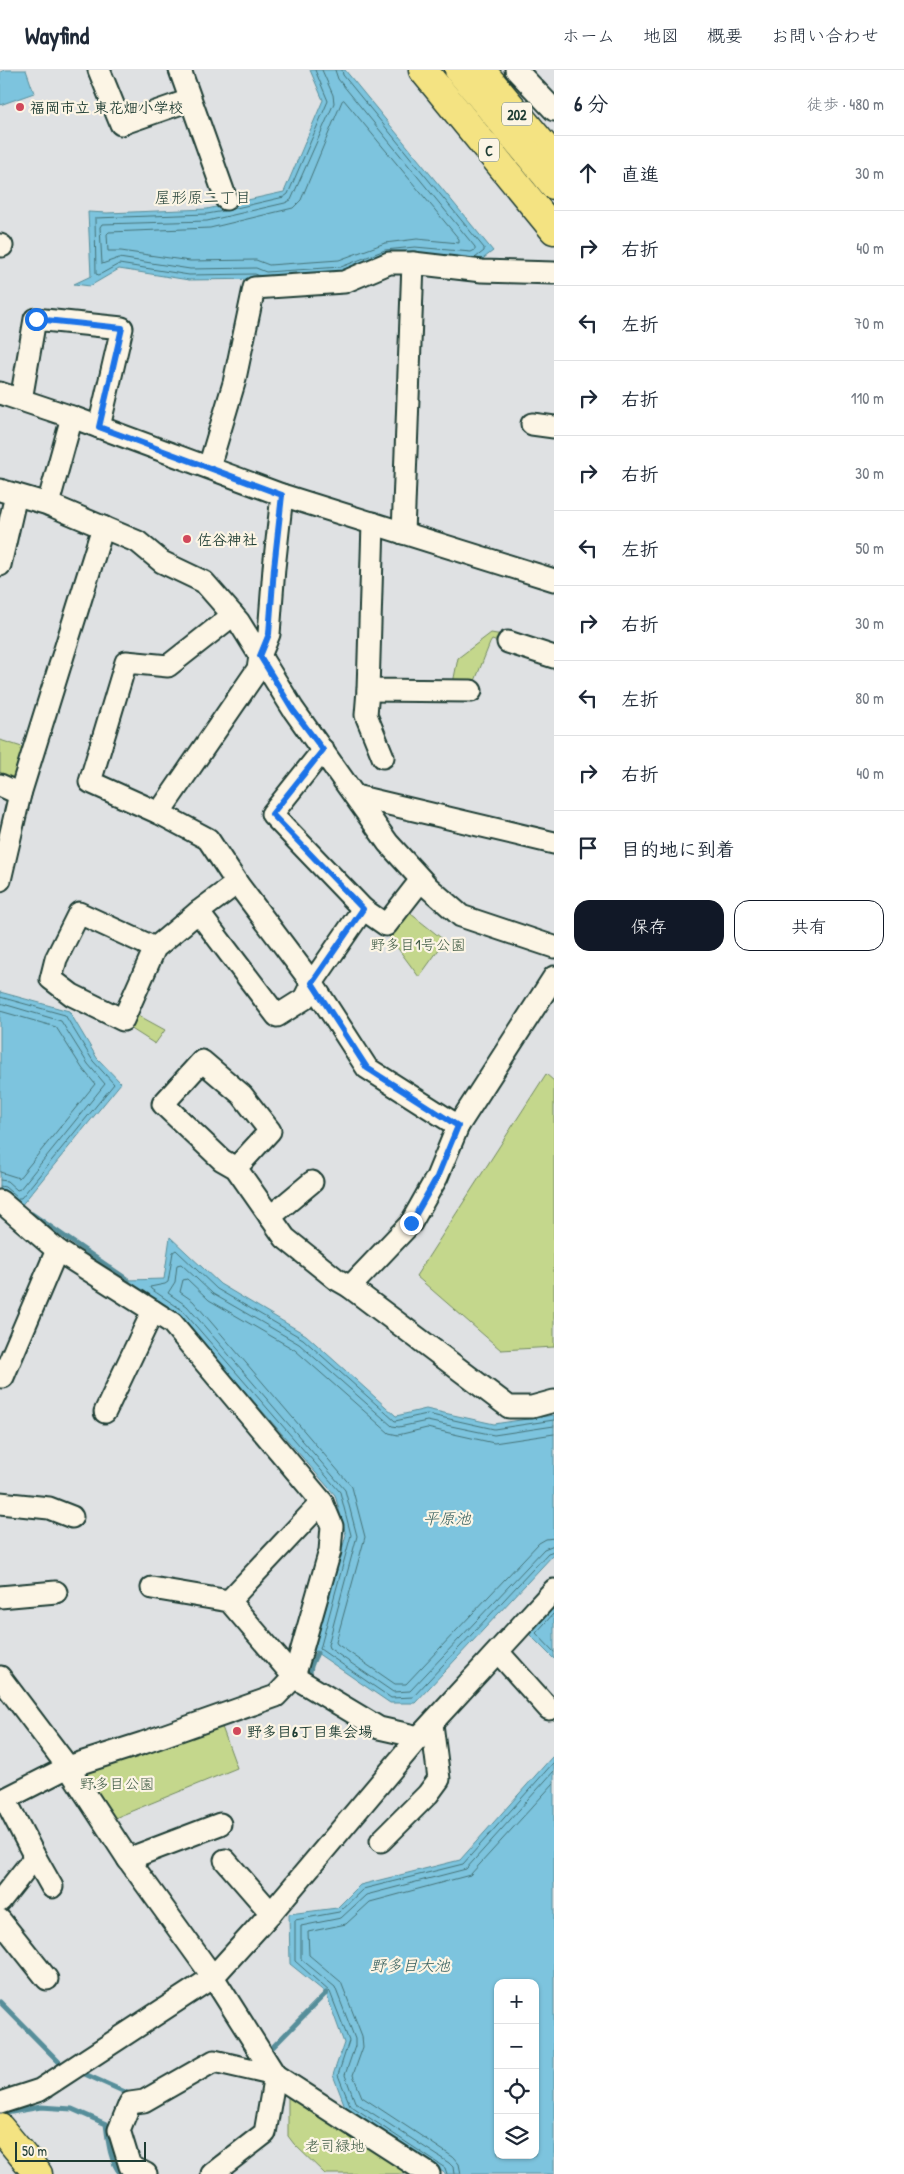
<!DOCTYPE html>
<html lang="ja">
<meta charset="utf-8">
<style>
:root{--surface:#fff;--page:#f2f2f3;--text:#1f2937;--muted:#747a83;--line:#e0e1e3;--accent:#111827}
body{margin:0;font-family:"Patrick Hand","Klee One",sans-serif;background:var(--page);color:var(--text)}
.controls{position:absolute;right:15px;bottom:15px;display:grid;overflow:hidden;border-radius:10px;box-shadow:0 1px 4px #0004}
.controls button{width:45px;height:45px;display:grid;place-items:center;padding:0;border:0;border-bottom:1px solid var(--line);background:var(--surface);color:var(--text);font:25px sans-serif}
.scale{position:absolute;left:15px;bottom:12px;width:131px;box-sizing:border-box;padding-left:5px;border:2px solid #1f3d34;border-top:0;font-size:14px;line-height:18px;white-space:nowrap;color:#1f3d34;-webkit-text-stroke:4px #fcf5e5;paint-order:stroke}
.stop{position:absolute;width:15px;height:15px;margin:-11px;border:4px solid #1a73e8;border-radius:50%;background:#fff}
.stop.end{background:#1a73e8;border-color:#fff;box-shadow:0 1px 5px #0008}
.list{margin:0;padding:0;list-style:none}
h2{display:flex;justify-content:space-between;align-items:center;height:65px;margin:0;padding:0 20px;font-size:21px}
h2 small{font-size:16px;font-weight:400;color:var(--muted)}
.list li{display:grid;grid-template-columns:32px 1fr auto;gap:15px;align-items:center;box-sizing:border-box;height:75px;padding:0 20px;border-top:1px solid var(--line)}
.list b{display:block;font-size:19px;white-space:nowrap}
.list em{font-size:16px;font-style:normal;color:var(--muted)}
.actions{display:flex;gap:10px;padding:15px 20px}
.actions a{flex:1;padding:11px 0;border:1px solid var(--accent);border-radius:15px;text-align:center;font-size:18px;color:var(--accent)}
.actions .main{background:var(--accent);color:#fff}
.icon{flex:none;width:28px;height:28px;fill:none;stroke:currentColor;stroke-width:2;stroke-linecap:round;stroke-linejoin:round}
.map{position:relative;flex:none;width:554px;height:2104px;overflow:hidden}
header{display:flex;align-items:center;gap:30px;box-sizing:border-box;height:70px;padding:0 25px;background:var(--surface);border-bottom:1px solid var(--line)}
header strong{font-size:24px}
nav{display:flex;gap:28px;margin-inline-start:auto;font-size:18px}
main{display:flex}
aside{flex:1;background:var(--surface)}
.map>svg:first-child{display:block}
.green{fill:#c4d78c;stroke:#728a60}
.water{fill:#7dc4de;stroke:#578e9a;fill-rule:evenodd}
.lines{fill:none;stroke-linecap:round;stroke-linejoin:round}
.shore{stroke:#457378;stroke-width:1}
.stream{stroke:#578e9a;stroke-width:5}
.minor-casing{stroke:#1f3d34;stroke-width:25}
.primary-casing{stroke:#1f3d34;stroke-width:31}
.trunk-casing{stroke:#1f3d34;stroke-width:31}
.motorway-casing{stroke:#1f3d34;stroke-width:31}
.minor{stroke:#fcf5e5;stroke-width:21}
.primary{stroke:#f4e382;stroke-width:28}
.trunk{stroke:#f4e382;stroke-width:28}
.motorway{stroke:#f4e382;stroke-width:28}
.route{stroke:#1a73e8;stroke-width:6}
.poi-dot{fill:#d1495b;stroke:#fcf5e5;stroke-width:2}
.labels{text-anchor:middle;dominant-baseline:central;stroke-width:4.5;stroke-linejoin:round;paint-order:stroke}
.shield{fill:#fcf5e5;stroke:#617469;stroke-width:1}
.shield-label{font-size:14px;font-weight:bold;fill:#1f3d34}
.poi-label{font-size:15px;font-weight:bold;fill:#1f3d34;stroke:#fcf5e5;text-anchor:start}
.park-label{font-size:15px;fill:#405c46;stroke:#fcf5e5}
.neighbourhood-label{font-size:16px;fill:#1f3d34;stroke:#fcf5e5}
.water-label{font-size:16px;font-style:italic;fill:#365f5e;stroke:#fcf5e5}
</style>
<header>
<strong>Wayfind</strong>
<nav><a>ホーム</a><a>地図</a><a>概要</a><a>お問い合わせ</a></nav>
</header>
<main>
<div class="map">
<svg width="554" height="2104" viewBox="0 0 554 2104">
<rect width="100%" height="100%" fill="#dfe1e3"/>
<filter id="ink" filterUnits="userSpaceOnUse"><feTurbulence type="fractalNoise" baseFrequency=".02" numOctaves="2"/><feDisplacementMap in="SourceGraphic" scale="10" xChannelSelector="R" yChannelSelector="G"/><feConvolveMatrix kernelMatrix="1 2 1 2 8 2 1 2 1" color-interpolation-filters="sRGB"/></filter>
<g filter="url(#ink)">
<!-- green -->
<g class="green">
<polygon points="491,563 509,566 506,575 492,570 490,573 475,611 453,613 458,588"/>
<polygon points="0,670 25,678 16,711 0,706"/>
<polygon points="406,840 445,871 419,907 388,865"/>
<polygon points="134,943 165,960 155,974 127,956"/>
<polygon points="546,1004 554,1011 554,1277 501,1280 416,1206"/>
<polygon points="218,1646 237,1698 105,1752 68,1697"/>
<polygon points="288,2013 429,2104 325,2104 294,2074 288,2066"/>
</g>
<!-- water -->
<g class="water">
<polygon points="5,0 26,0 34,23 0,35 0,2"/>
<polygon points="310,0 345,0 493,181 476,194 344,208 189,210 119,199 90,216 74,214 91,206 88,142 107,143 207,139 284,122 323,30"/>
<polygon points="0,922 69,941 97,988 121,1013 20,1137 0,1120"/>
<polygon points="170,1167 220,1214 306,1265 396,1346 426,1339 494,1354 554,1345 554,1484 415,1633 390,1633 314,1581 346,1465 335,1425 178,1244 128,1210 164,1209"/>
<polygon points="554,1536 554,1589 528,1563"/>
<path d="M 552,1687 L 554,1687 L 554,2104 L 446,2104 L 346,2039 L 333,2005 L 344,1973 L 326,1923 L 290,1894 L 289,1844 L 337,1838 L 360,1815 L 460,1790 ZM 498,1913 L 535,1913 L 535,2085 L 498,2085 Z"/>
</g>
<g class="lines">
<!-- shore -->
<g class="shore">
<polyline points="322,0 333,25 334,33 291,130 285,133 207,151 102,154 100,157 102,194 119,188 190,199 256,198 266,202 341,197 385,180 415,177 471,182 475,180 475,177 338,9 335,0"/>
<polyline points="342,0 343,5 484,178 484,181 475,188"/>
<polygon points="344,30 459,169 459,173 417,169 385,173 339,190 269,195 256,190 190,191 121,181 108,181 107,164 109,162 210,158 293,138 301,130 342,31"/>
<polyline points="232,139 284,127 288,124 328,31 315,0"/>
<polyline points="224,141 207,144 95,148 96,204 99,205 119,194 189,205 255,204 260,206"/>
<polyline points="0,927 65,945 93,991 114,1014 21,1128 18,1128 5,1117 0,1116"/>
<polyline points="0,933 61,951 88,994 105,1014 20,1119 17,1120 7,1111 0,1110"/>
<polyline points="0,941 56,957 82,998 95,1014 19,1108 0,1102"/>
<polyline points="554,1350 494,1359 427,1344 395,1351 303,1269 217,1219 176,1180 173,1182 168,1212 165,1214 150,1217 151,1219 182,1240 340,1422 351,1465 320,1579 391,1628 413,1627 548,1483 554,1481"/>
<polyline points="554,1356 494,1365 427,1351 399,1357 392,1356 299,1274 213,1224 181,1194 177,1195 175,1212 168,1223 187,1236 345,1420 357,1466 328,1575 329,1578 393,1622 410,1621 544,1479 554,1475"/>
<polyline points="554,1364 494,1373 427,1358 398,1365 389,1363 295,1280 209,1230 187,1209 183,1210 180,1222 193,1231 352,1417 365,1467 336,1572 337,1574 395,1614 406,1614 539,1473 546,1469 554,1468"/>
<polyline points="554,1543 536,1563 554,1582"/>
<polyline points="447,2104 445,2098 350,2035 338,2005 349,1971 330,1922 295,1891 295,1850 339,1842 363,1819 463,1794 554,1692"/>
<polyline points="454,2104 453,2097 449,2093 355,2032 345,2005 355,1976 355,1969 335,1917 301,1889 301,1856 341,1848 366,1825 466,1799 554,1701"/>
<polyline points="461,2104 459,2094 453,2087 362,2027 353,2005 363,1977 362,1966 341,1912 309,1885 308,1862 346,1854 370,1832 470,1805 554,1713"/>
</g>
<!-- stream -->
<g class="stream">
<polyline points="32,1144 128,1210"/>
<path d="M 312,1610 C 307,1601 313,1591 317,1583"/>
<polyline points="0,1932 60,1993 65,1996"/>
<polyline points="267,1983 326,1923"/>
<polyline points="78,2001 134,2026"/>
<path d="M 0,2044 L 41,2037 L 72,2039 L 106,2054 C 108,2070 110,2092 121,2104"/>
</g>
<defs>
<g id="minor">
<polyline points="99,0 121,54 190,30"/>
<polyline points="180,0 226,129"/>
<polyline points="516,0 554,40"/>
<polyline points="0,175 2,176"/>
<polyline points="0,323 72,347"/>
<polyline points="21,330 35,249 122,258 99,357"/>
<polyline points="532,354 554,357"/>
<polyline points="209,397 234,313 254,218 344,212 389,193 413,193"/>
<polyline points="0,420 48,434 138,472 162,492 204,512 239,552 293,639 388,773 429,818 461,846 554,877"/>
<polyline points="282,425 554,510"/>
<polyline points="48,434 72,347 282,425 274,498 269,564 260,586 258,599 159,743"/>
<polyline points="373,453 368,620 471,621"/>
<polyline points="403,463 413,193 482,201 554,203"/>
<polyline points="0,495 16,425"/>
<polyline points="233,545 168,596 126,592 90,712 159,743 208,769 237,813 312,913 367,998 458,1056"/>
<polyline points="508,572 554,587"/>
<polyline points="368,620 366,645 383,687"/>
<polyline points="0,715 20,724"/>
<polyline points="355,726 554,773"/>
<polyline points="0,810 20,724 103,457"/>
<polyline points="237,813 198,842 277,946 304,929 312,913 363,839 272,744 323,680"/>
<polyline points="363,839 386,855 421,810"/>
<polyline points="155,878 123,950 72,925 51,909 56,889 79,843 155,878 198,842"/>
<polyline points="554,907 458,1056 437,1107 411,1153 350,1217 509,1337 532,1337 554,1331"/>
<polyline points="236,1098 270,1061 242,1025 202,991 163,1034 222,1090 236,1098 285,1168 336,1209 350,1217"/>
<polyline points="0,1131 57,1180 172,1253 322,1432 332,1456 330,1481 294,1607 276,1626 143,1673 68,1697 5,1729 35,1787 0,1831"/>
<polyline points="270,1147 312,1112"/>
<polyline points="0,1306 3,1307 57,1180"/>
<polyline points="105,1342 153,1241"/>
<polyline points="0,1433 49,1438 72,1447"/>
<polyline points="152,1518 229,1531 294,1607 379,1658 419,1667"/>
<polyline points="0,1527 56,1522"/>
<polyline points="229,1531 322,1432"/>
<polyline points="498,1582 549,1639"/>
<polyline points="0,1607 68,1697 128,1789 213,1907 275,2005 265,2063 212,2104"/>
<polyline points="381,1771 428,1724 439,1709 432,1654"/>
<polyline points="35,1787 52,1817"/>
<polyline points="128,1789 220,1754"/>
<polyline points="225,1790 271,1843"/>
<polyline points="0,1850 47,1909"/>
<polyline points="0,2033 40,2020 213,1907 271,1843 419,1667 554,1520"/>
<polyline points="146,2104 130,2096 119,2060 130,2033 144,2031 214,1991 275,2005 429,2104"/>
</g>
<polyline id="primary" points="0,2058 38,2104"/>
<polyline id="trunk" points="481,0 554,88"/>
<g id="motorway">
<polyline points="423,0 554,160"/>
<polyline points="459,0 554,115"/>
</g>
</defs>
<!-- minor casing -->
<use href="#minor" class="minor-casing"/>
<!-- primary casing -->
<use href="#primary" class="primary-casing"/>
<!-- trunk casing -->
<use href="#trunk" class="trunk-casing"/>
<!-- motorway casing -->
<use href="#motorway" class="motorway-casing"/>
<!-- minor -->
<use href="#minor" class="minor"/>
<!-- primary -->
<use href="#primary" class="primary"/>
<!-- trunk -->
<use href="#trunk" class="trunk"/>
<!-- motorway -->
<use href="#motorway" class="motorway"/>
</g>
</g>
<g class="lines" filter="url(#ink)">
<!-- route -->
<polyline class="route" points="36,249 122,258 99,357 282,425 274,498 269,564 260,586 293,640 323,680 272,744 363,839 312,913 367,998 458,1056 437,1107 411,1153"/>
</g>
<!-- markers -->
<g class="poi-dot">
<circle cx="20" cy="37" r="5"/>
<circle cx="187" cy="469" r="5"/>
<circle cx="237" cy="1661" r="5"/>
</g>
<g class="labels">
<!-- shield labels -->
<g class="shield">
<rect x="502" y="32.5" width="30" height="23" rx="4"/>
<rect x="479" y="68.5" width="20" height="23" rx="4"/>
</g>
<g class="shield-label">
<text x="517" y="44">202</text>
<text x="489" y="80">C</text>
</g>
<!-- poi labels -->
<g class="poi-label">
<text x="30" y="37">福岡市立 東花畑小学校</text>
<text x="197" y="469">佐谷神社</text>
<text x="247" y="1661">野多目6丁目集会場</text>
</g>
<!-- park labels -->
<g class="park-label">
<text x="418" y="874">野多目1号公園</text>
<text x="117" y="1713">野多目公園</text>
<text x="335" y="2075">老司緑地</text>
</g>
<!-- neighbourhood labels -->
<g class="neighbourhood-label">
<text x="203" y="127">屋形原二丁目</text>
</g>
<!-- water labels -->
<g class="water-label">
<text x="447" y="1448">平原池</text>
<text x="410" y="1895">野多目大池</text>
</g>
</g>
</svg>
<div class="controls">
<button>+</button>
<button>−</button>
<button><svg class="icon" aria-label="locate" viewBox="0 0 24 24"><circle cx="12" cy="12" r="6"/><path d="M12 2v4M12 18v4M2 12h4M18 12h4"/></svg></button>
<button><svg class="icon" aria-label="layers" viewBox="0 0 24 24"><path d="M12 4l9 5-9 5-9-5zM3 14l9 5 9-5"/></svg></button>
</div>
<div class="scale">50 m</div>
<div class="stop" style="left:36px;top:249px"></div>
<div class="stop end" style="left:411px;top:1153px"></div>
</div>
<aside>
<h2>6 分<small>徒歩 · 480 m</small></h2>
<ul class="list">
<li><svg class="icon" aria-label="ahead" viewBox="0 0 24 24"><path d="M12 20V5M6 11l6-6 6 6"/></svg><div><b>直進</b></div><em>30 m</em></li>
<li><svg class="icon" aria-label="right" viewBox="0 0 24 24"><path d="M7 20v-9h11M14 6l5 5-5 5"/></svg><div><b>右折</b></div><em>40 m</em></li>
<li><svg class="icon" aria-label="left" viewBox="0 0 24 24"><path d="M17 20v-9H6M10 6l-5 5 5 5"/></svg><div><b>左折</b></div><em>70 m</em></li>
<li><svg class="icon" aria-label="right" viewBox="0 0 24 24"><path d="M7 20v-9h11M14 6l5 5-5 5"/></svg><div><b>右折</b></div><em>110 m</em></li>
<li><svg class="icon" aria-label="right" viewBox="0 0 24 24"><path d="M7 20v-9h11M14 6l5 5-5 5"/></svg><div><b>右折</b></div><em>30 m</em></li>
<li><svg class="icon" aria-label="left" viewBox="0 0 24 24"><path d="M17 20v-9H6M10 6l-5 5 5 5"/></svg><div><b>左折</b></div><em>50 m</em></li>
<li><svg class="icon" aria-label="right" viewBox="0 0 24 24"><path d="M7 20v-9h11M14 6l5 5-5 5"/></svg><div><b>右折</b></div><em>30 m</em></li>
<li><svg class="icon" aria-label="left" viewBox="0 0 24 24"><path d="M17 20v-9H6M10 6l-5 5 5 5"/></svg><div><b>左折</b></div><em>80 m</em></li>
<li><svg class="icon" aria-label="right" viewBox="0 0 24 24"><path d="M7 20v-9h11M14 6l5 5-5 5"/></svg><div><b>右折</b></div><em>40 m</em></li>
<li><svg class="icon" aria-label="arrive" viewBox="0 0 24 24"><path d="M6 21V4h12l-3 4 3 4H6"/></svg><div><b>目的地に到着</b></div></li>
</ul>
<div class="actions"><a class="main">保存</a><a>共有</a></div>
</aside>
</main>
